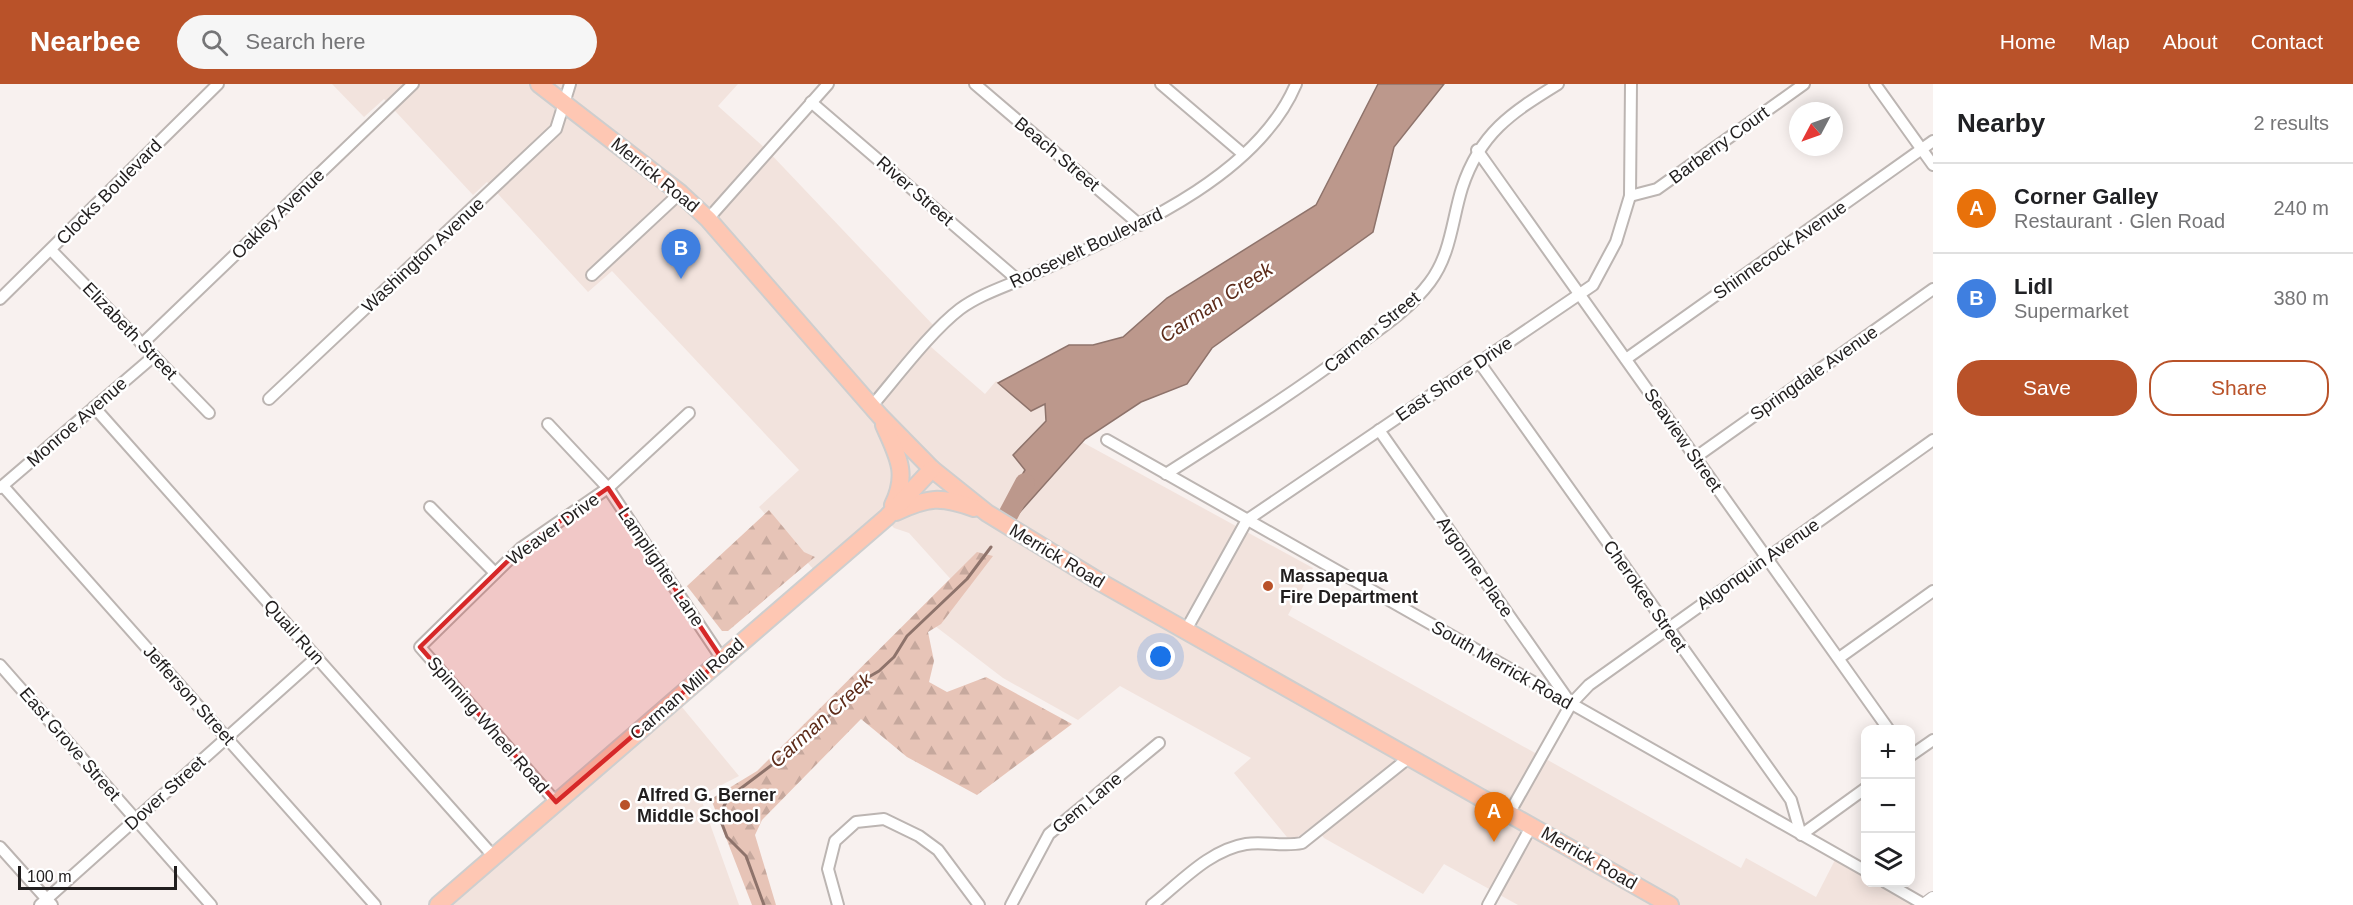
<!DOCTYPE html>
<meta charset="utf-8">
<style>
:root{--surface:#fff;--page:#f6f6f6;--text:#202124;--muted:#757577;--line:#e0e0e0;--accent:#b95229}
body{margin:0;font-family:Helvetica,sans-serif;background:var(--page);color:var(--text)}
.controls{position:absolute;right:18px;bottom:18px;display:grid;overflow:hidden;border-radius:12px;box-shadow:0 3px 15px #0003}
.controls button{width:54px;height:54px;display:grid;place-items:center;padding:0;border:0;border-bottom:2px solid var(--line);background:var(--surface);color:var(--text);font:30px sans-serif}
.compass{position:absolute;left:1789px;top:18px;width:54px;height:54px;border-radius:50%;background:var(--surface);box-shadow:0 3px 15px #0003;rotate:229deg}
.scale{position:absolute;left:18px;bottom:15px;width:159px;box-sizing:border-box;padding-left:6px;border:3px solid #211e1e;border-top:0;font-size:16px;line-height:21px;white-space:nowrap;color:#211e1e;-webkit-text-stroke:4px #fff;paint-order:stroke}
.you{position:absolute;left:1161px;top:573px;width:21px;height:21px;margin:-15px;border:4px solid #fff;border-radius:50%;background:#1a73e8;box-shadow:0 0 0 9px #1a73e833}
.badge{display:grid;place-items:center;width:39px;height:39px;border-radius:50%;background:var(--accent);color:#fff;font-size:20px;font-weight:700}
.pin{position:absolute;translate:-50% -50px;filter:drop-shadow(0 2px 3px #0008)}
.pin::after{content:'';position:absolute;top:32px;width:21px;height:18px;background:inherit;clip-path:polygon(0 0,100% 0,50% 100%)}
.list{margin:0;padding:0;list-style:none}
h2{display:flex;justify-content:space-between;align-items:center;height:78px;margin:0;padding:0 24px;font-size:26px}
h2 small{font-size:20px;font-weight:400;color:var(--muted)}
.list li{display:grid;grid-template-columns:39px 1fr auto;gap:18px;align-items:center;box-sizing:border-box;height:90px;padding:0 24px;border-top:2px solid var(--line)}
.list b{display:block;font-size:22px;white-space:nowrap}
.list p{margin:0;font-size:20px;white-space:nowrap;color:var(--muted)}
.list em{font-size:20px;font-style:normal;color:var(--muted)}
.actions{display:flex;gap:12px;padding:18px 24px}
.actions a{flex:1;padding:14px 0;border:2px solid var(--accent);border-radius:24px;text-align:center;font-size:21px;color:var(--accent)}
.actions .main{background:var(--accent);color:#fff}
.icon{flex:none;width:33px;height:33px;fill:none;stroke:currentColor;stroke-width:2;stroke-linecap:round;stroke-linejoin:round}
.map{position:relative;flex:none;width:1933px;height:821px;overflow:hidden}
header{display:flex;align-items:center;gap:36px;box-sizing:border-box;height:84px;padding:0 30px;background:var(--accent);color:#fff}
header strong{font-size:28px}
nav{display:flex;gap:33px;margin-inline-start:auto;font-size:21px}
.search{width:420px;height:54px;background:var(--page);display:flex;align-items:center;gap:15px;box-sizing:border-box;padding:0 21px;border-radius:33px;color:var(--muted);font-size:22px}
main{display:flex}
aside{flex:1;background:var(--surface)}
.map>svg:first-child{display:block}
.built{fill:#f2e3dd}
.forest{fill:url(#forest-firs)}
.water{fill:#bc988c;stroke:#8e736b;stroke-width:1.5}
.lines{fill:none;stroke-linecap:round;stroke-linejoin:round}
.stream{stroke:#8e736b;stroke-width:3}
.river{stroke:#bc988c;stroke-width:20}
.minor-casing{stroke:#bcb5b2;stroke-width:14}
.tertiary-casing{stroke:#bcb5b2;stroke-width:16}
.primary-casing{stroke:#cecece;stroke-width:20}
.minor{stroke:#fff;stroke-width:10}
.tertiary{stroke:#fff;stroke-width:14}
.primary{stroke:#fec7b3;stroke-width:16}
.marked{fill:#d62828;fill-opacity:0.2;stroke:#d62828;stroke-width:4.5;stroke-linejoin:round}
.poi-dot{fill:#b95229;stroke:#fff;stroke-width:2}
.labels{text-anchor:middle;dominant-baseline:central;stroke-width:5;stroke-linejoin:round;paint-order:stroke}
.street-label{font-size:18px;fill:#211e1e;stroke:#fff}
.poi-label{font-size:18px;font-weight:bold;fill:#211e1e;stroke:#fff;text-anchor:start}
.water-label{font-size:20px;font-style:italic;fill:#5d2c1a;stroke:#fff}
</style>
<header>
<strong>Nearbee</strong>
<div class="search"><svg class="icon" aria-label="search" viewBox="0 0 24 24"><circle cx="10" cy="10" r="6"/><path d="M15 15l6 6"/></svg>Search here</div>
<nav><a>Home</a><a>Map</a><a>About</a><a>Contact</a></nav>
</header>
<main>
<div class="map">
<svg width="1933" height="821" viewBox="0 0 1933 821">
<defs>
<pattern id="forest-firs" width="22" height="20" patternUnits="userSpaceOnUse" patternTransform="scale(1.5)"><rect width="22" height="20" fill="#e7c4b7"/><path d="M5 1l3.5 6h-7zM16 11l3.5 6h-7z" fill="#c6a89d"/></pattern>
</defs>
<rect width="100%" height="100%" fill="#f8f1ef"/>
<!-- built -->
<g class="built">
<polygon points="332,0 738,0 718,22 766,65 935,243 923,256 985,310 996,297 1045,320 1046,337 1013,371 1025,386 1007,417 1020,427 1082,358 1313,484 1288,531 1741,784 1746,774 1816,813 1836,774 1865,791 1866,798 1879,799 1918,821 1518,821 1444,780 1423,810 1324,754 1314,741 1291,758 1234,689 1251,674 1120,602 1078,636 1003,594 922,532 956,501 909,449 894,444 879,428 814,486 759,423 799,386 612,187 588,208 487,98 473,111 384,15 364,33"/>
<polygon points="672,611 739,692 700,712 739,821 428,821"/>
</g>
<!-- forest -->
<g class="forest">
<polygon points="769,426 804,468 815,473 728,547 722,547 687,502"/>
<polygon points="977,468 993,472 941,540 928,548 934,577 929,598 947,608 986,593 1072,640 977,711 907,673 861,635 762,736 755,751 776,821 752,821 711,715 757,687"/>
</g>
<!-- water -->
<polygon class="water" points="1378,0 1444,0 1394,63 1373,148 1212,264 1187,300 1141,318 1085,355 1020,428 1007,417 1025,386 1013,371 1046,337 1045,320 1031,327 998,299 1069,261 1093,261 1123,253 1167,214 1316,121"/>
<g class="lines">
<!-- stream -->
<polyline class="stream" points="764,821 746,772 727,753 719,732 728,714 789,668 816,641 839,625 860,598 879,587 894,573 907,552 967,495 991,463"/>
<!-- river -->
<polyline class="river" points="1008,431 1025,399"/>
<defs>
<g id="minor">
<polyline points="975,0 1140,141"/>
<polyline points="1161,0 1243,70"/>
<polyline points="1875,0 1933,81"/>
<polyline points="811,18 1019,197"/>
<polyline points="1477,66 1889,646"/>
<polyline points="1630,112 1657,105 1804,0"/>
<polyline points="708,135 828,0"/>
<polyline points="51,166 209,329"/>
<polyline points="592,191 680,109"/>
<polyline points="0,215 218,0"/>
<polyline points="142,260 413,0"/>
<polyline points="1626,275 1933,57"/>
<polyline points="1479,278 1791,716 1801,751 1866,704"/>
<polyline points="269,315 556,45 570,0"/>
<polyline points="94,323 494,773"/>
<path d="M 871,323 C 896,294 931,247 960,225 C 982,209 1008,202 1033,190 C 1122,149 1255,97 1296,0"/>
<polyline points="548,340 608,404 722,575"/>
<polyline points="1379,346 1569,617"/>
<polyline points="1107,356 1866,787"/>
<polyline points="1696,373 1933,205"/>
<path d="M 1166,390 C 1230,349 1294,309 1355,263 C 1381,244 1410,225 1430,198 C 1451,170 1452,136 1462,104 C 1480,49 1511,29 1558,0"/>
<polyline points="3,402 375,821"/>
<polyline points="0,404 154,272"/>
<polyline points="430,423 495,489"/>
<polyline points="1186,546 1247,436 1593,201 1616,158 1630,112 1631,0"/>
<polyline points="1839,574 1933,507"/>
<polyline points="0,581 211,821"/>
<polyline points="1910,672 1933,656"/>
<polyline points="556,718 420,563 521,464 608,404 689,329"/>
<polyline points="1510,728 1571,620 1589,601 1933,356"/>
<polyline points="0,763 52,821"/>
<polyline points="1885,798 1925,821"/>
<polyline points="40,821 317,573"/>
<polyline points="838,821 828,785 835,757 856,738 884,735 919,752 938,766 979,821"/>
<polyline points="1011,821 1049,750 1159,659"/>
<path d="M 1152,821 C 1180,799 1209,766 1246,760 C 1264,757 1283,763 1302,759 L 1411,672"/>
<polyline points="1488,821 1532,741"/>
</g>
<polyline id="tertiary" points="1925,821 1933,815"/>
<g id="primary">
<polyline points="539,0 680,109 708,135 880,332 932,385 987,429 1100,498 1670,821"/>
<path d="M 884,341 C 897,371 909,389 893,421"/>
<path d="M 896,428 C 928,413 941,412 974,424"/>
<polyline points="438,821 887,433 932,385"/>
</g>
</defs>
<!-- minor casing -->
<use href="#minor" class="minor-casing"/>
<!-- tertiary casing -->
<use href="#tertiary" class="tertiary-casing"/>
<!-- primary casing -->
<use href="#primary" class="primary-casing"/>
<!-- minor -->
<use href="#minor" class="minor"/>
<!-- tertiary -->
<use href="#tertiary" class="tertiary"/>
<!-- primary -->
<use href="#primary" class="primary"/>
</g>
<!-- marked area -->
<path class="marked" d="M 608,404 L 722,575 L 556,718 L 420,563 L 521,464 Z"/>
<!-- markers -->
<g class="poi-dot">
<circle cx="1268" cy="502" r="6"/>
<circle cx="625" cy="721" r="6"/>
</g>
<g class="labels">
<!-- street labels -->
<g class="street-label">
<text transform="translate(1719 61) rotate(-36)">Barberry Court</text>
<text transform="translate(1057 70) rotate(40)">Beach Street</text>
<text transform="translate(655 91) rotate(39)">Merrick Road</text>
<text transform="translate(915 107) rotate(41)">River Street</text>
<text transform="translate(109 108) rotate(-45)">Clocks Boulevard</text>
<text transform="translate(278 130) rotate(-44)">Oakley Avenue</text>
<text transform="translate(1086 164) rotate(-25)">Roosevelt Boulevard</text>
<text transform="translate(1780 166) rotate(-35)">Shinnecock Avenue</text>
<text transform="translate(423 171) rotate(-43)">Washington Avenue</text>
<text transform="translate(130 247) rotate(46)">Elizabeth Street</text>
<text transform="translate(1372 248) rotate(-39)">Carman Street</text>
<text transform="translate(1814 289) rotate(-35)">Springdale Avenue</text>
<text transform="translate(1454 295) rotate(-34)">East Shore Drive</text>
<text transform="translate(77 338) rotate(-41)">Monroe Avenue</text>
<text transform="translate(1683 356) rotate(55)">Seaview Street</text>
<text transform="translate(553 445) rotate(-36)">Weaver Drive</text>
<text transform="translate(1057 472) rotate(31)">Merrick Road</text>
<text transform="translate(1758 480) rotate(-35)">Algonquin Avenue</text>
<text transform="translate(661 483) rotate(56)">Lamplighter Lane</text>
<text transform="translate(1475 483) rotate(55)">Argonne Place</text>
<text transform="translate(1645 512) rotate(55)">Cherokee Street</text>
<text transform="translate(294 548) rotate(48)">Quail Run</text>
<text transform="translate(1502 581) rotate(30)">South Merrick Road</text>
<text transform="translate(687 605) rotate(-41)">Carman Mill Road</text>
<text transform="translate(189 611) rotate(48)">Jefferson Street</text>
<text transform="translate(488 641) rotate(49)">Spinning Wheel Road</text>
<text transform="translate(70 660) rotate(49)">East Grove Street</text>
<text transform="translate(165 709) rotate(-42)">Dover Street</text>
<text transform="translate(1087 719) rotate(-40)">Gem Lane</text>
<text transform="translate(1589 774) rotate(30)">Merrick Road</text>
</g>
<!-- poi labels -->
<g class="poi-label">
<text x="1280" y="492">Massapequa<tspan x="1280" dy="21">Fire Department</tspan></text>
<text x="637" y="711">Alfred G. Berner<tspan x="637" dy="21">Middle School</tspan></text>
</g>
<!-- water labels -->
<g class="water-label">
<text transform="translate(1216 218) rotate(-33)">Carman Creek</text>
<text transform="translate(821 636) rotate(-42)">Carman Creek</text>
</g>
</g>
</svg>
<div class="controls">
<button>+</button>
<button>−</button>
<button><svg class="icon" aria-label="layers" viewBox="0 0 24 24"><path d="M12 4l9 5-9 5-9-5zM3 14l9 5 9-5"/></svg></button>
</div>
<svg class="compass" viewBox="-18 -18 36 36"><path d="M0-13l5 13h-10z" fill="#e53935"/><path d="M0 13l5-13h-10z" fill="#757577"/></svg>
<div class="scale">100 m</div>
<div class="you"></div>
<div class="pin badge" style="left:1494px;top:758px;background:#e8710a">A</div>
<div class="pin badge" style="left:681px;top:195px;background:#3f7fe0">B</div>
</div>
<aside>
<h2>Nearby<small>2 results</small></h2>
<ul class="list">
<li><span class="badge" style="background:#e8710a">A</span><div><b>Corner Galley</b><p>Restaurant · Glen Road</p></div><em>240 m</em></li>
<li><span class="badge" style="background:#3f7fe0">B</span><div><b>Lidl</b><p>Supermarket</p></div><em>380 m</em></li>
</ul>
<div class="actions"><a class="main">Save</a><a>Share</a></div>
</aside>
</main>
